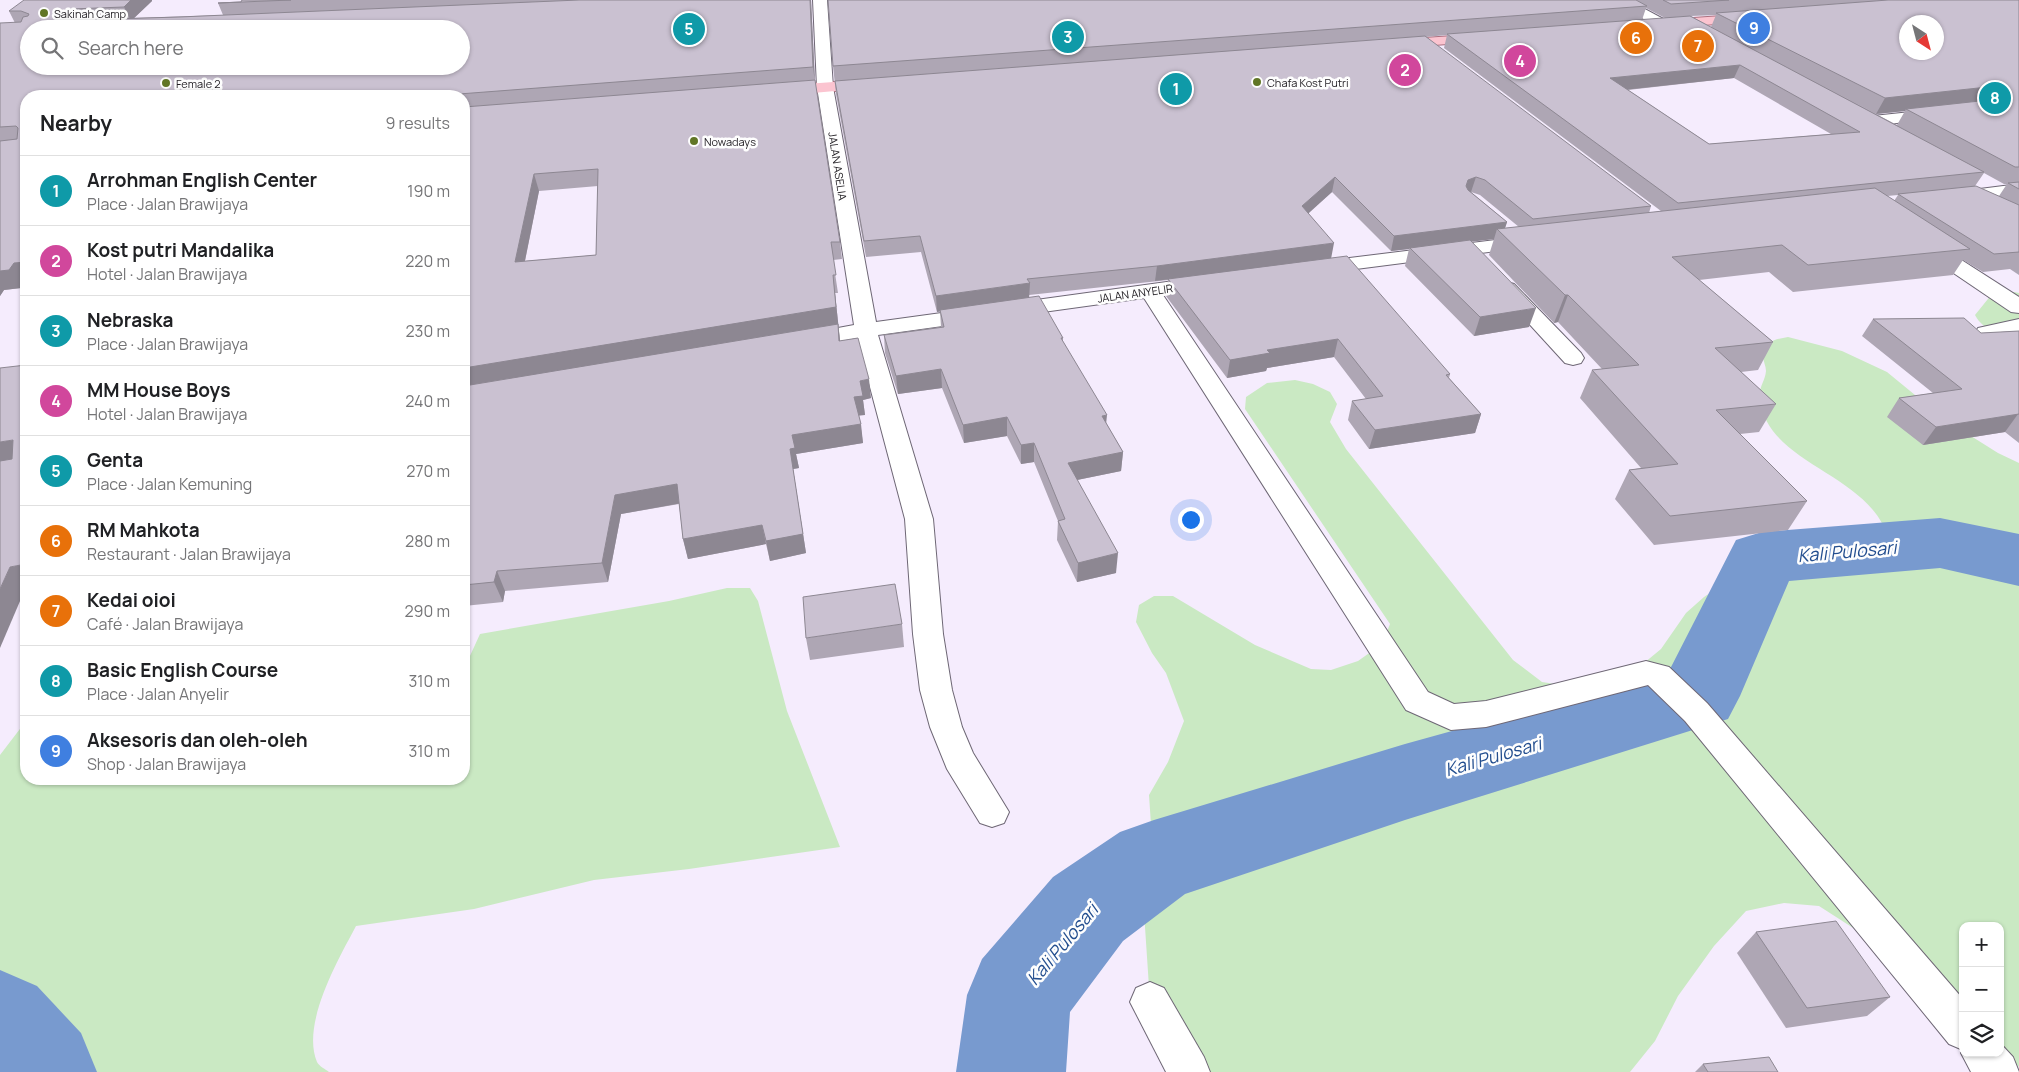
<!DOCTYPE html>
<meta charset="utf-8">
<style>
:root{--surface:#fff;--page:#f2f2f2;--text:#202124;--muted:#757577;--line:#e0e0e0;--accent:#0f766e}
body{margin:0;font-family:Manrope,sans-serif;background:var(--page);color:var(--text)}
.controls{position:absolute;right:15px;bottom:15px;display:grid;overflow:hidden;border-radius:10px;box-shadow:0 1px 4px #0004}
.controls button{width:45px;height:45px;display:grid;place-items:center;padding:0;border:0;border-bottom:1px solid var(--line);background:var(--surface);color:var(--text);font:25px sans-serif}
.compass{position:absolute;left:1899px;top:15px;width:45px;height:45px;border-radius:50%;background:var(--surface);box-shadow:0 1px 4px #0004;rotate:144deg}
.you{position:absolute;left:1190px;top:519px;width:18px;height:18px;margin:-12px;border:4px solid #fff;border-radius:50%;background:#1a73e8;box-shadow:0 0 0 8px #1a73e833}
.badge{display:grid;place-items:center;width:32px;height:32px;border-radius:50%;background:var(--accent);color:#fff;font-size:16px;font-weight:700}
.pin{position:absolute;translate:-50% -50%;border:2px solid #fff;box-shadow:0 1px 5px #0006}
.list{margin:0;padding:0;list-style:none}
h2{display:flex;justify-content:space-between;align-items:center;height:65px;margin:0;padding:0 20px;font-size:21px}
h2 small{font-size:16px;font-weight:400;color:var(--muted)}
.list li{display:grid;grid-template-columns:32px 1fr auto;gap:15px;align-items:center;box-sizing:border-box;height:70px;padding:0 20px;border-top:1px solid var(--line)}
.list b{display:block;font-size:19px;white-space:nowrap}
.list p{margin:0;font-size:16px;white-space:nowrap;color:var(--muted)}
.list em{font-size:16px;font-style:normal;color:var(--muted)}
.icon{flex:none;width:28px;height:28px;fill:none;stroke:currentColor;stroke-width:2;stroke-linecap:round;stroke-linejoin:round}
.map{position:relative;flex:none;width:2019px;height:1072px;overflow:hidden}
.search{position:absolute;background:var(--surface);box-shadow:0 1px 4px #0004;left:20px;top:20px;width:450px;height:55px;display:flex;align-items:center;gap:12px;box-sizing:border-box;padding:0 18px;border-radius:28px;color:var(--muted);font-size:19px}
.panel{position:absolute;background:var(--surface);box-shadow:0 1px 4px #0004;left:20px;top:90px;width:450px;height:695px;border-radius:20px}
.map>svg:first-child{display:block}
.green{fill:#cae9c3}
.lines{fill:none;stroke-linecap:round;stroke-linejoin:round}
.river{fill:#789acf;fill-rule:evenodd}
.minor-casing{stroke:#6e6775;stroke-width:2}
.major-casing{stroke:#ac707f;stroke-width:2}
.minor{fill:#fff;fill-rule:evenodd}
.major{fill:#fbc4d0;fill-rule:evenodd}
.wall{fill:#aea6b4;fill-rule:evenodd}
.shaded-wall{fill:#8d8792}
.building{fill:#cac1d1;stroke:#8d8792;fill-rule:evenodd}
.poi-dot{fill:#617626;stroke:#fefefe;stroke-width:2}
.labels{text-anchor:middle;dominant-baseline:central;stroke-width:5;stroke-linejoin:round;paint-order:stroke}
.far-poi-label{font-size:11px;fill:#201d22;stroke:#fefefe;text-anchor:start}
.far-street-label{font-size:11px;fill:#201d22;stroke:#fefefe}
.near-water-label{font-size:18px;font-style:italic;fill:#234e8f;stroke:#fefefe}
</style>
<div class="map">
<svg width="2019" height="1072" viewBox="0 0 2019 1072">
<rect width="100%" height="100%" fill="#f5ecfd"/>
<!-- green -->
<g class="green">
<path d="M 2014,292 L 2019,293 L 2019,340 C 2003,335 1983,331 1975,315 L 1992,294 Z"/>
<path d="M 1788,337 L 1842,351 L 1887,372 L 1915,395 L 1928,409 L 1998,453 L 2019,463 L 2019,1067 L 2000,1048 L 2000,926 L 1963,926 L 1963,1011 L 1889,951 L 1819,906 L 1784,903 L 1746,911 L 1714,946 L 1678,996 L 1655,1041 L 1630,1072 L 1189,1072 L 1150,1002 L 1144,912 L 1154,869 L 1149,795 L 1168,762 L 1184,721 L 1166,673 L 1152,653 L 1136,622 L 1139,605 L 1154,596 L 1173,596 L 1255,645 L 1311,669 L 1331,670 L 1358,661 L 1382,644 L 1390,624 L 1245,409 L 1246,397 L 1267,383 L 1295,380 L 1313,384 L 1330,392 L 1337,404 L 1330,422 L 1346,449 L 1513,660 L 1542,682 L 1575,687 L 1638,668 L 1661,649 L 1686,613 L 1704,597 L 1762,558 L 1889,547 C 1887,540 1886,531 1883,525 C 1855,471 1768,461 1760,400 C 1758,387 1765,382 1766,371 C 1766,366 1763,361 1763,356 C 1763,341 1777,339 1788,337 Z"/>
<path d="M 727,588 L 750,588 L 758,601 L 787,711 L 840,847 L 689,869 L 594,880 L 474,909 L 356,926 C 338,960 301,1024 317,1062 C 319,1066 325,1069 329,1072 L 0,1072 L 0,755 L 26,721 L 26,779 L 464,779 L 464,669 L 480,634 L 669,601 Z"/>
</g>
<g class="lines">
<!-- river -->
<g class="river">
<polygon points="1940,518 2019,534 2019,586 1940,568 1789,581 1740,696 1728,719 1405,820 1185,894 1123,941 1070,1012 1066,1072 956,1072 967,995 982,959 1053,877 1120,832 1154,820 1405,744 1669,671 1736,540 1762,532"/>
<polygon points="0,970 37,986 81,1033 97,1072 0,1072"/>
</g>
<defs>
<g id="minor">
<polygon points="813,0 827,0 833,87 876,322 1203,277 1210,279 1213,283 1210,287 1163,295 1428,692 1454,704 1486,701 1646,661 1669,667 1707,703 1963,999 1963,1053 2000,1053 2000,1043 2013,1057 2019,1072 1971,1072 1961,1053 1963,1050 1949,1044 1685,721 1648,685 1486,727 1451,730 1406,710 1144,298 878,335 933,519 943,634 952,690 962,727 973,753 1009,812 1004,823 992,827 980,823 947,769 930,727 920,690 913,634 905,519 857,338 803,348 795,346 792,341 795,336 854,325 817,87"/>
<polygon points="1611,0 1628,0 1669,22 1671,25 1669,28 1659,28"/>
<polygon points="1939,109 1945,111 1947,114 1945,117 1873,126 1867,125 1865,121 1867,117 1873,116"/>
<polygon points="2019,184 2019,196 1956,204 1949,202 1947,198 1949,194 1956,192"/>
<polygon points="1528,236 1535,238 1538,242 1535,246 1317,274 1310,272 1307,268 1310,264 1317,262"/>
<polygon points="1928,241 1935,243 2019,297 2019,313 2011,312 1921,251 1918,247 1921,243"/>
<polygon points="1507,282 1514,284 1581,353 1584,358 1581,363 1573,365 1565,363 1500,292 1496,288 1500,284"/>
<polygon points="2019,319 2019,333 1986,340 1978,338 1975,333 1978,328"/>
<polygon points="1150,982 1164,988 1204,1057 1210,1072 1166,1072 1130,1002 1136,988"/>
</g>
<g id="major">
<polygon points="1751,14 1758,18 1756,21 1664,28 1659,27 1657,24 1659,21 1664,20"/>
<polygon points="1482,34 1487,35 1489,38 1487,41 1395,48 1390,47 1388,44 1390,41 1395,40"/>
<polygon points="874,79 880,81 882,84 880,87 779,96 773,94 771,91 773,88 779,86"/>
</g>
</defs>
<!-- minor casing -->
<use href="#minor" class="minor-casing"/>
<!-- major casing -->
<use href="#major" class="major-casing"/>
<!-- minor -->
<use href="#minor" class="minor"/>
<!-- major -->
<use href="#major" class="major"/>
</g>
<!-- wall -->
<g class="wall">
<path d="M 242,0 L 811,0 L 815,82 L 840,242 L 842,259 L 833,260 L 838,293 L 835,293 L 840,341 L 871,398 L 863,400 L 865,415 L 859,415 L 863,443 L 796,454 L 799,468 L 793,469 L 806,553 L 770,561 L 766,544 L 688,559 L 683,539 L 679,504 L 621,514 L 608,582 L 505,591 L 503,602 L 464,606 L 464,96 L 26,96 L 26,281 L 21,288 L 4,290 L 0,296 L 0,23 L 15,23 L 9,11 L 152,1 L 134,18 L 223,15 L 218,3 L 241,2 ZM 598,186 L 596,255 L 525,261 L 539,191 Z"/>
<path d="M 828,0 L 2019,0 L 2019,275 L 2010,269 L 1983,272 L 1963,260 L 1953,275 L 1793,292 L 1769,272 L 1699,280 L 1773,342 L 1758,370 L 1741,372 L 1776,404 L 1759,432 L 1740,434 L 1807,501 L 1788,530 L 1654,545 L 1615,499 L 1629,470 L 1641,468 L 1580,398 L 1592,370 L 1602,369 L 1558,322 L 1554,323 L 1489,255 L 1494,239 L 1471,241 L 1529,327 L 1474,336 L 1405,266 L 1409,249 L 1391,251 L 1332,192 L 1308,213 L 1331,258 L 1450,374 L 1449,378 L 1481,414 L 1475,433 L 1369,449 L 1348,420 L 1352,401 L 1366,399 L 1334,357 L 1267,368 L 1266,371 L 1227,378 L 1166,296 L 1168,280 L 1029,295 L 1029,297 L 1063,338 L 1063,342 L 1106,423 L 1123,452 L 1121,471 L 1077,480 L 1116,573 L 1077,582 L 1057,540 L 1058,521 L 1034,462 L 1021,464 L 1007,436 L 964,443 L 942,388 L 898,394 L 885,353 L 884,335 L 941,327 L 940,311 L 937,312 L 921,252 L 866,257 L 836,94 L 833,66 ZM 1646,8 L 1665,18 L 1642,20 ZM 1716,15 L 1711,27 L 1691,16 ZM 1447,35 L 1444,48 L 1661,211 L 1649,213 L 1651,206 L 1425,37 ZM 1738,41 L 1876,114 L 1905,111 L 1897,125 ZM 1734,78 L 1831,134 L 1709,144 L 1628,90 ZM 1984,173 L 2004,184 L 2007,184 L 1999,196 L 1975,186 ZM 1471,192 L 1480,195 L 1519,227 L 1505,228 L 1507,222 ZM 1898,195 L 1894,201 L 1887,196 Z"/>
<polygon points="1873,319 1981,333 2019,331 2019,443 2005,432 1923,445 1887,417 1899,398 1933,393 1862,336"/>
<polygon points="902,624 904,647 810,660 806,638"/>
<polygon points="1756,932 1890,997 1867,1016 1786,1028 1737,953"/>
<polygon points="1703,1064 1778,1072 1695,1072"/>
</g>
<!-- shaded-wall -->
<g class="shaded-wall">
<polygon points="131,0 152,0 152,1 131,21 124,7"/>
<polygon points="810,0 811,0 815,83 813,67"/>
<polygon points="71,9 79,23 63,16 63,13"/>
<polygon points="1740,65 1734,78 1605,92 1610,78"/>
<polygon points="1997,86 1988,101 1906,109 1905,111 1876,114 1885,98"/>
<polygon points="534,174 539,191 521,280 515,262"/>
<polygon points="1335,177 1332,192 1299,222 1302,206"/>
<polygon points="1476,177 1471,192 1463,195 1468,180"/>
<polygon points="1507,222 1503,234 1497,229 1494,239 1411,249 1410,248 1409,249 1391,251 1394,236"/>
<polygon points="1334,243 1331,259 1155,281 1157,266"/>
<polygon points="26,262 26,281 21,288 4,290 0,296 0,271 14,263"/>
<polygon points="833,275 842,359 464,388 464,368"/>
<polygon points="1030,283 1029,299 937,312 936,296"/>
<polygon points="1565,295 1568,295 1558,322 1554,323"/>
<polygon points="1536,308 1529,327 1474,336 1480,317"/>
<polygon points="1338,339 1334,357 1267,368 1266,371 1227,378 1230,360 1267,350"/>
<polygon points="941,369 942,388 898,394 896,376"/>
<polygon points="869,379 871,398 863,400 865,415 856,416 854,397 860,381"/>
<polygon points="1481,414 1475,433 1369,449 1375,430"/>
<polygon points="2018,414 2005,432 1923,445 1936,427"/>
<polygon points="1107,415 1105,434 1102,416"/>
<polygon points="1007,417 1007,436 964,443 963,425"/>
<polygon points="861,424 863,443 796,454 799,468 793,469 806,553 770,561 766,541 792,435"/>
<polygon points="13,440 26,458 0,464 0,442"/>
<polygon points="1034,443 1034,462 1021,464 1021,445"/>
<polygon points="1123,452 1121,471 1067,482 1068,463"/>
<polygon points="677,484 682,503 621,514 608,582 602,563 615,495"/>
<polygon points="762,525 766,544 688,559 683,539"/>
<polygon points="1118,553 1116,573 1077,582 1078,563"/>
<polygon points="26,564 26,587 0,648 0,589 10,567"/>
<polygon points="497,571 505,591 503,602 494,582"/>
</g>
<!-- building -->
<g class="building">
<path d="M 24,0 L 131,0 L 124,7 L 71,9 L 63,13 L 63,16 L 113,17 L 111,19 L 179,17 L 579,0 L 810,0 L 813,67 L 459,94 L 457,96 L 26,96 L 26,262 L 14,263 L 9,270 L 0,271 L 0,141 L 17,139 L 18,128 L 16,126 L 0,127 L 0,23 L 21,22 L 23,17 L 28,16 L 29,14 L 21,11 L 9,11 ZM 29,29 L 461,29 L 461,66 L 29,66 Z"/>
<polygon points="242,0 291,0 218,3 241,2"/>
<polygon points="828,0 1636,0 1647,6 833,66"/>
<polygon points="1663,0 1729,0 1671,4"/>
<path d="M 1888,0 L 2019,0 L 2019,167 L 2015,167 L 1906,109 L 1998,99 L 2005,96 L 2007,91 L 2005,88 L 1997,86 L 1885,98 L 1716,13 ZM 1906,22 L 1936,22 L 1936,52 L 1906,52 Z"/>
<path d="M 1690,16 L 1984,172 L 1678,203 L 1447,34 ZM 1740,65 L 1860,132 L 1709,144 L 1610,78 Z"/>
<polygon points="1425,36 1651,206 1533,219 1485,180 1476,177 1468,180 1466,186 1468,190 1507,222 1394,236 1335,177 1302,206 1334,243 1157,266 1027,279 1030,283 936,296 920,236 864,241 835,81"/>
<path d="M 815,80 L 840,242 L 831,242 L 836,275 L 833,275 L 836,307 L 464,368 L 464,107 ZM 598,169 L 596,255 L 515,262 L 534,174 Z"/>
<polygon points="2019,182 2019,189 2008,183"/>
<polygon points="1976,186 2019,205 2019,252 1994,254 1898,194"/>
<polygon points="1875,188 1970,249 1808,265 1782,245 1672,257 1773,342 1715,348 1776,404 1716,410 1807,501 1670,516 1629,470 1678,464 1592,370 1639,365 1568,295 1565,295 1497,229"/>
<polygon points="1470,240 1536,308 1480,317 1410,248"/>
<polygon points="1347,256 1450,374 1446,375 1481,414 1375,430 1352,401 1383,396 1338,339 1267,350 1270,353 1230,360 1168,279"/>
<polygon points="1039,296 1063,338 1061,338 1107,415 1102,416 1123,452 1068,463 1118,553 1078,563 1058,521 1065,519 1034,443 1021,445 1007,417 963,425 941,369 896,376 884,335 944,327 940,310"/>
<polygon points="1964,318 1981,333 2019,331 2019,414 1936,427 1899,398 1962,389 1873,319"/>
<polygon points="838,324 839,341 858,338 869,379 860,381 863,396 854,397 861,424 792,435 795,448 790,449 803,534 766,541 762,525 683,539 677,484 615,495 602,563 497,571 494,582 464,585 464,386"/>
<polygon points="26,365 26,564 10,567 0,589 0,461 12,459 13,440 0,442 0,368"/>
<polygon points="895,584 902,624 806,638 803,597"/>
<polygon points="1836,921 1890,997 1807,1008 1756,932"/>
<polygon points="1769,1057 1778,1072 1708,1072 1703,1064"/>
</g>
<!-- markers -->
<g class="poi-dot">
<circle cx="44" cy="13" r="5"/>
<circle cx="1257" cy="82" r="5"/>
<circle cx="166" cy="83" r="5"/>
<circle cx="694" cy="141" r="5"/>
</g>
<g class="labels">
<!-- far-poi labels -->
<g class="far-poi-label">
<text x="54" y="13">Sakinah Camp</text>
<text x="1267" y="82">Chafa Kost Putri</text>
<text x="176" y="83">Female 2</text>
<text x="704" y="141">Nowadays</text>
</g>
<!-- far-street labels -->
<g class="far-street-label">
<text transform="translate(838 166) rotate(81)">JALAN ASELIA</text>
<text transform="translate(1135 293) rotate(-8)">JALAN ANYELIR</text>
</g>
<!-- near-water labels -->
<g class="near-water-label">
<text transform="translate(1847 551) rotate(-5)">Kali Pulosari</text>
<text transform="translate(1493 756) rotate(-16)">Kali Pulosari</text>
<text transform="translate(1062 944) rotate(-50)">Kali Pulosari</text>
</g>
</g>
</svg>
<div class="controls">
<button>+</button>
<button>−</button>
<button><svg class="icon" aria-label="layers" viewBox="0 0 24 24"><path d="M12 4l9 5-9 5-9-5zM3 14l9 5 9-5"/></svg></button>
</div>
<svg class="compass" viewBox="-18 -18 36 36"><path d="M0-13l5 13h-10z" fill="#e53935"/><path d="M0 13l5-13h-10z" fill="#757577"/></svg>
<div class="you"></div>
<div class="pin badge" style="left:1176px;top:89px;background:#0f9aa8">1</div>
<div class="pin badge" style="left:1405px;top:70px;background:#d1479c">2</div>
<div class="pin badge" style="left:1068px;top:37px;background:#0f9aa8">3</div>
<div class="pin badge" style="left:1520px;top:61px;background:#d1479c">4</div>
<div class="pin badge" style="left:689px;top:29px;background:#0f9aa8">5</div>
<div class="pin badge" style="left:1636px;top:38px;background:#e8710a">6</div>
<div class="pin badge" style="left:1698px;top:46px;background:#e8710a">7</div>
<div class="pin badge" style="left:1995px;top:98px;background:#0f9aa8">8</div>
<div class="pin badge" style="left:1754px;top:28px;background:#3f7fe0">9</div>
<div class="search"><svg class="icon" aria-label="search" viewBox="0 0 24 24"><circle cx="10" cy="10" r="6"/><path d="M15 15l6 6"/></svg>Search here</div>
<section class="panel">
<h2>Nearby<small>9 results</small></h2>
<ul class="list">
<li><span class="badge" style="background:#0f9aa8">1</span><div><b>Arrohman English Center</b><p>Place · Jalan Brawijaya</p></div><em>190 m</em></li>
<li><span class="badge" style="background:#d1479c">2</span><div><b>Kost putri Mandalika</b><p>Hotel · Jalan Brawijaya</p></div><em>220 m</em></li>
<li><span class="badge" style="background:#0f9aa8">3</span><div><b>Nebraska</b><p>Place · Jalan Brawijaya</p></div><em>230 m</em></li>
<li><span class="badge" style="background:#d1479c">4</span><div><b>MM House Boys</b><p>Hotel · Jalan Brawijaya</p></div><em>240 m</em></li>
<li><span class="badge" style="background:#0f9aa8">5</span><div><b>Genta</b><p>Place · Jalan Kemuning</p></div><em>270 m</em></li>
<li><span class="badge" style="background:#e8710a">6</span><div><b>RM Mahkota</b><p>Restaurant · Jalan Brawijaya</p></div><em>280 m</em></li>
<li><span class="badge" style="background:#e8710a">7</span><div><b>Kedai oioi</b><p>Café · Jalan Brawijaya</p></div><em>290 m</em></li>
<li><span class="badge" style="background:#0f9aa8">8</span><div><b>Basic English Course</b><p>Place · Jalan Anyelir</p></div><em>310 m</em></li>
<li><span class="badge" style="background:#3f7fe0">9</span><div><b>Aksesoris dan oleh-oleh</b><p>Shop · Jalan Brawijaya</p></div><em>310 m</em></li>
</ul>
</section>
</div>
